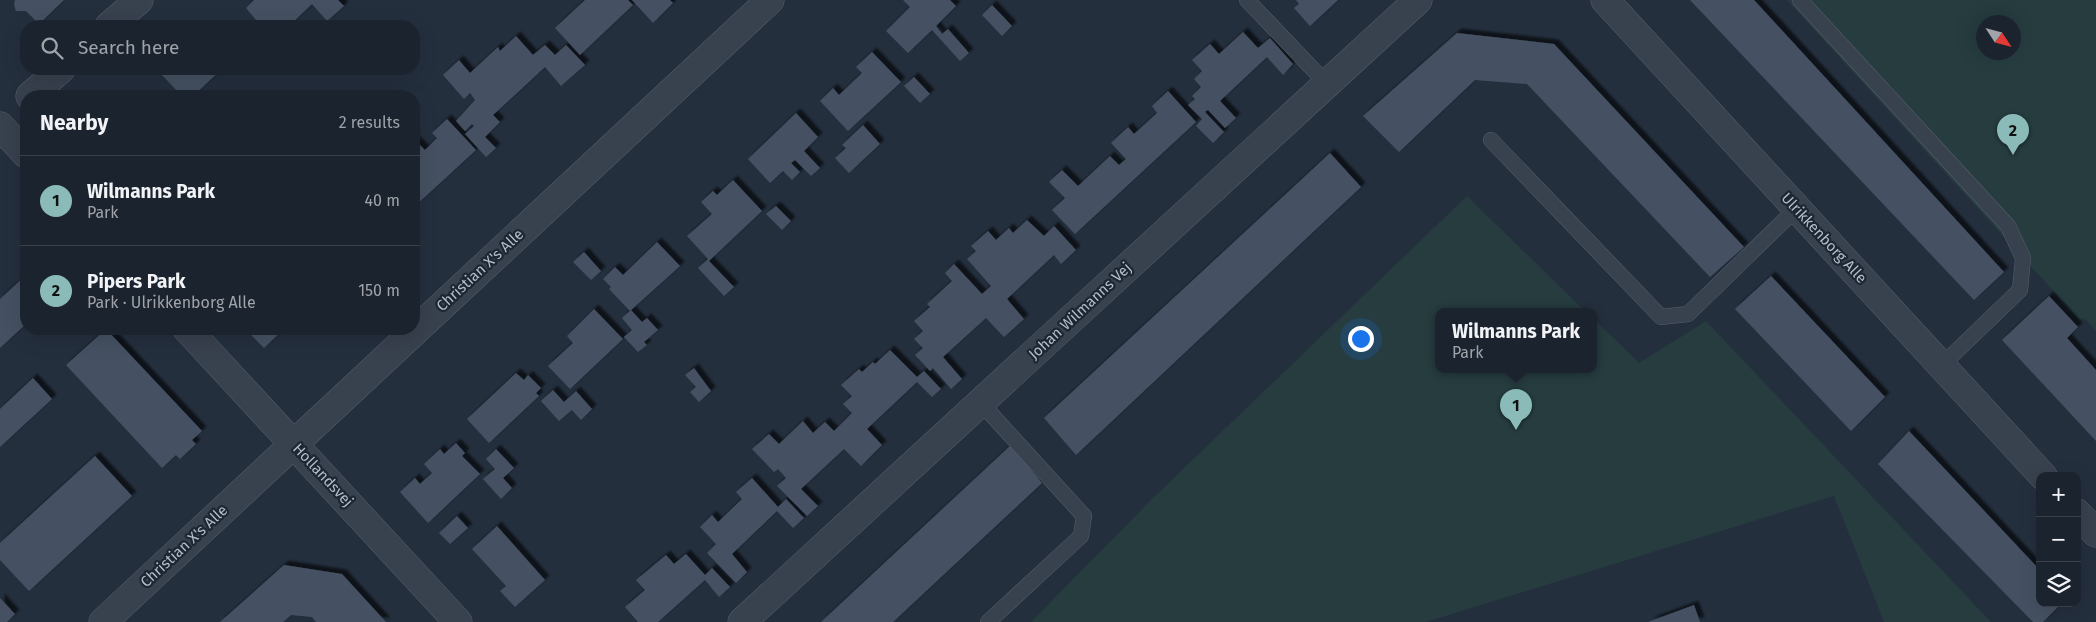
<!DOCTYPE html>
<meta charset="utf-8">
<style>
:root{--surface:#1b232e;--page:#282f3a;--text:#f1f3f6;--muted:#a0a4aa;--line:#39404a;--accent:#8bbbb9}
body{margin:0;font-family:"Fira Sans",sans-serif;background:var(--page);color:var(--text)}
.controls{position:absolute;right:15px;bottom:15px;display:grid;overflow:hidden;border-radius:10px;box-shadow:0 5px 20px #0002}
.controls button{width:45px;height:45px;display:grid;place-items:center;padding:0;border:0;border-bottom:1px solid var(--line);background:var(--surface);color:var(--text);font:25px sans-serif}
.compass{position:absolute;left:1976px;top:15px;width:45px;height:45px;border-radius:50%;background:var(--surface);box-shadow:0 5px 20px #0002;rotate:126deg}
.you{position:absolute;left:1360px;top:338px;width:18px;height:18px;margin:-12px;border:4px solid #fff;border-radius:50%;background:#1a73e8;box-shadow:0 0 0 8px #1a73e833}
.badge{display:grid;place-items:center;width:32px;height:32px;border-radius:50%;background:var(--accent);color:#111;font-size:16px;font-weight:700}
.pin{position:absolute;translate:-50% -41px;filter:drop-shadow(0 1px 2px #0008)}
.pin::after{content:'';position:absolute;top:26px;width:18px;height:15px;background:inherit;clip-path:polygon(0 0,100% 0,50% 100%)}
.popup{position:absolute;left:1435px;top:308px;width:162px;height:65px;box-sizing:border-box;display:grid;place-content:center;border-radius:10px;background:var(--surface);filter:drop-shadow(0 1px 4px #0005);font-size:16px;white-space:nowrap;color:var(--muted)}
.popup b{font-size:19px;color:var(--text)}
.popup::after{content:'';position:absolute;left:50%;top:100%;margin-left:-10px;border:10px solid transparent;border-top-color:var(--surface)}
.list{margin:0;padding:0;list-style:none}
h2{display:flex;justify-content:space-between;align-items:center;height:65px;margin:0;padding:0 20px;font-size:21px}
h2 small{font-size:16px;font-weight:400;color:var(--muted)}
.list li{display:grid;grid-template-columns:32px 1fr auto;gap:15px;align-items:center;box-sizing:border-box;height:90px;padding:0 20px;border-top:1px solid var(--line)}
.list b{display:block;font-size:19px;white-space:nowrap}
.list p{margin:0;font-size:16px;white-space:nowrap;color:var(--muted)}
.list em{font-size:16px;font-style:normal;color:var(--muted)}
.icon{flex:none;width:28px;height:28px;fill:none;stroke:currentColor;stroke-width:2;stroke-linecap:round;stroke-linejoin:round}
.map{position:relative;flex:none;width:2096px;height:622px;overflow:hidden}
.search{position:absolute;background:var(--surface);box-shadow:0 5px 20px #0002;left:20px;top:20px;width:400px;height:55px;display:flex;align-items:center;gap:12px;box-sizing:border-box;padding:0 18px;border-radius:20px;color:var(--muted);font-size:19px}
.panel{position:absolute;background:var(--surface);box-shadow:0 5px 20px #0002;left:20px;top:90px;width:400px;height:245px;border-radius:20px}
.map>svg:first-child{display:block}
.green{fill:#263c3f;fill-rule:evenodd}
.building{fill:#455162;filter:url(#shadow)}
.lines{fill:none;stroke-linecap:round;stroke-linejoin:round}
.service-casing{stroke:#565f6c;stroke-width:16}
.minor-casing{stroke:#565f6c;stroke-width:29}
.tertiary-casing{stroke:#565f6c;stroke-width:29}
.service{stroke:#38414e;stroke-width:15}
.minor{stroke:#38414e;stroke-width:28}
.tertiary{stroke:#38414e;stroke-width:28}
.labels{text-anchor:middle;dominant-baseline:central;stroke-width:4.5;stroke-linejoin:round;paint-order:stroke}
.street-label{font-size:15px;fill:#b4bcc9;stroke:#1d2633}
</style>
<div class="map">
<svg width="2096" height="622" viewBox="0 0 2096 622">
<defs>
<filter id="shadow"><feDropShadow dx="4.5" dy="-4.5" stdDeviation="1" flood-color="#0009"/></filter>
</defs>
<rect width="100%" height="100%" fill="#242f3e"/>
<!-- green -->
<g class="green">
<path d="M 1787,0 L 2096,0 L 2096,331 L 2084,318 L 2080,320 ZM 1984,22 L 2014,22 L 2014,52 L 1984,52 Z"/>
<polygon points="1467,196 1585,311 1438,311 1438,369 1594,369 1594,319 1639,363 1706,321 1991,622 1884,622 1834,496 1426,622 1031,622 1152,499"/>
</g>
<!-- building -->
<g class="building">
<polygon points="15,0 64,0 39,24 26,11 16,11 14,5"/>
<polygon points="254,0 338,0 344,6 327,21 312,4 289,26 261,26 246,8"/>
<polygon points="585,0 628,0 633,5 580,55 555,28"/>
<polygon points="632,0 670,0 673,3 653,23"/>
<polygon points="903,0 950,0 956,6 936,26 942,34 948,29 969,53 960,61 932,30 908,53 886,31 910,7"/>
<polygon points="1296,0 1338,0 1310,26 1294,8 1299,4"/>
<polygon points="1690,0 1754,0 2004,272 1974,300"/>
<polygon points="992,5 1012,26 1002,36 982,15"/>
<polygon points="1243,32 1258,48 1270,38 1293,64 1283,75 1267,57 1220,101 1236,118 1225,128 1208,110 1206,111 1205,112 1224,132 1213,143 1196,126 1202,119 1188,105 1195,99 1192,96 1201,87 1194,79 1202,71 1192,60 1210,44 1219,54"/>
<polygon points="1457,33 1554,44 1744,247 1710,277 1527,84 1475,80 1399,152 1363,116"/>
<polygon points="516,36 533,55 545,45 555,55 566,45 585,65 561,86 545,67 517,93 493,115 500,122 485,137 496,148 486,157 465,134 474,126 472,124 465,131 456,121 475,100 470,93 464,99 443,75 459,60 470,73 498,47 500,51"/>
<polygon points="872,52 901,82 848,131 820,101 833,88 839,95 862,73 856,67"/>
<polygon points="160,69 222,69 193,96 182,96 158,71"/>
<polygon points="914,77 930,94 920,103 904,86"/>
<polygon points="1168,91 1196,122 1075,234 1052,210 1065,198 1049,182 1062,170 1078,186 1110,156 1119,165 1126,159 1111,143 1128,127 1134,134 1145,124 1157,113 1152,106"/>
<polygon points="796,113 818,137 804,151 820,168 811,176 795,160 791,163 800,172 792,180 783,171 770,183 748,159"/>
<polygon points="447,119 476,150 414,207 414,139 425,150 437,138 432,133"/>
<polygon points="863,125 880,144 849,173 835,158 846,148 842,145"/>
<polygon points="1330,153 1361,187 1076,455 1044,418"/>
<polygon points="733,180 762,211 709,261 734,287 724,296 698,268 708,259 687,236 712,214 701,202 713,191 717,195"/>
<polygon points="776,206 791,221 782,230 766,214"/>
<polygon points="1027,220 1044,236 1054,226 1076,250 1061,264 1054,255 1007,299 1024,319 1004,337 986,318 943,357 962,379 951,389 933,368 930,371 915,355 923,348 914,339 923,331 914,321 930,307 927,304 952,281 945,273 954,264 982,294 991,286 967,259 976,251 971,246 988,231 996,240 1009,228 1013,233"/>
<polygon points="657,242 680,266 630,311 609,289 611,287 603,279 615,267 623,275"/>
<polygon points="584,252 601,271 591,280 573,262"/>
<polygon points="26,275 26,324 0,348 0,299"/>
<polygon points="1771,276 1885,397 1851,431 1735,309"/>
<polygon points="2049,296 2078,327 2067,338 2096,370 2096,441 2002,340"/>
<polygon points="594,309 623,339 570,389 548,366 573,343 567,336"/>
<polygon points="631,310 642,322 647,318 658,330 644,342 647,345 638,352 624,337 632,330 622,318"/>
<polygon points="106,329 202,431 192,440 196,444 180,459 176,455 162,468 66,365"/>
<polygon points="245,329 284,329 264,348"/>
<polygon points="890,350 917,377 924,371 941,389 932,397 917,382 867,429 882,445 861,466 844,449 801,489 818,506 807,516 777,486 786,478 778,469 774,472 752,449 769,434 779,444 803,421 813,433 825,422 834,431 852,413 843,404 852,396 841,385 859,369 862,372 873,362 875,364"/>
<polygon points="694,368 711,391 699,402 690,392 696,387 685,375"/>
<polygon points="516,373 524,380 528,375 541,388 536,393 539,396 489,443 467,419"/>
<polygon points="33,378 52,399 0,447 0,409"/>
<polygon points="553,390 564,402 576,391 592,409 581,420 572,410 559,421 541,401"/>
<polygon points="1909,431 2040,570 2040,603 2062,603 2043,622 2033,622 1878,464"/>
<polygon points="456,443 465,453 462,456 480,474 428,523 400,492 415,478 420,484 432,473 424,464 440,449 444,454"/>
<polygon points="1011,445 1042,483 893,622 821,622"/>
<polygon points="496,449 514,468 503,478 512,488 501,499 483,479 495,469 486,459"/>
<polygon points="95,456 132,496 29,591 0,560 0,543"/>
<polygon points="752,478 778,507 786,499 804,518 793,528 777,511 732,554 747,572 736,583 707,553 716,544 700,527 712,515 718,522 742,499 736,492"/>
<polygon points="457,516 468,528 450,544 439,533"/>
<polygon points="497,526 545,580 515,607 500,591 506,586 472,549"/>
<polygon points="686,554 705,575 712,568 730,587 719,597 705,580 658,622 638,622 625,607 645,590 636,580 666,555 674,564"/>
<polygon points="284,565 342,574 386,622 316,622 312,617 291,615 283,622 220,622"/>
<polygon points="0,598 15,614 7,622 0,622"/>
<polygon points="1694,605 1700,622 1648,622"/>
</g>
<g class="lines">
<defs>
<g id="service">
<polyline points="1247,0 1327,84"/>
<polyline points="1800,0 2008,226 2023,258 2020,290 1942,365"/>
<polyline points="1491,140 1661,317 1688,314 1797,208"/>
<polyline points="981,403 1084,516 1081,536 988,622"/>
</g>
<g id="minor">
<polyline points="1605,0 2043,476"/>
<polyline points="109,26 139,0"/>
<polyline points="30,96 61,69"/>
<polyline points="0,126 26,154"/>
<polyline points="187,329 458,622"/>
<polyline points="2077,513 2096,533"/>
<polyline points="742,622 1418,0"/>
</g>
<polyline id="tertiary" points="103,622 770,0"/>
</defs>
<!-- service casing -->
<use href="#service" class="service-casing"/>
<!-- minor casing -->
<use href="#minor" class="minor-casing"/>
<!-- tertiary casing -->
<use href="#tertiary" class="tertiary-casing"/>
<!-- service -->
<use href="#service" class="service"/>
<!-- minor -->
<use href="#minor" class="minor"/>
<!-- tertiary -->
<use href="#tertiary" class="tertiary"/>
</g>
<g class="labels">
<!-- street labels -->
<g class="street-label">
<text transform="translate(1824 238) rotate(47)">Ulrikkenborg Alle</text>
<text transform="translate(480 270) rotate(-43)">Christian X's Alle</text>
<text transform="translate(1080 311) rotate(-43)">Johan Wilmanns Vej</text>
<text transform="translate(323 475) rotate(47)">Hollandsvej</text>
<text transform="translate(184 546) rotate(-43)">Christian X's Alle</text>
</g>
</g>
</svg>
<div class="controls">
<button>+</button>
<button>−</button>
<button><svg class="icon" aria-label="layers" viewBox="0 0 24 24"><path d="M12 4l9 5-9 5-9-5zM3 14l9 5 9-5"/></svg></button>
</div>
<svg class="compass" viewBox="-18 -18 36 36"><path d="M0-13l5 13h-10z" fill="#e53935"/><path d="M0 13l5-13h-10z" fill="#a0a4aa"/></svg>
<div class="you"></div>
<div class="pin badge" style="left:1516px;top:430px">1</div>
<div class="popup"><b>Wilmanns Park</b>Park</div>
<div class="pin badge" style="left:2013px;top:155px">2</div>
<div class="search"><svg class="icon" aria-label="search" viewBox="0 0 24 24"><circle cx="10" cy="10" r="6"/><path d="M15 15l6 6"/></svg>Search here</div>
<section class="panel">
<h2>Nearby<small>2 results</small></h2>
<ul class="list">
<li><span class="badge">1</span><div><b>Wilmanns Park</b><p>Park</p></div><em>40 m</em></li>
<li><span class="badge">2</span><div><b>Pipers Park</b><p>Park · Ulrikkenborg Alle</p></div><em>150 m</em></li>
</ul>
</section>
</div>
